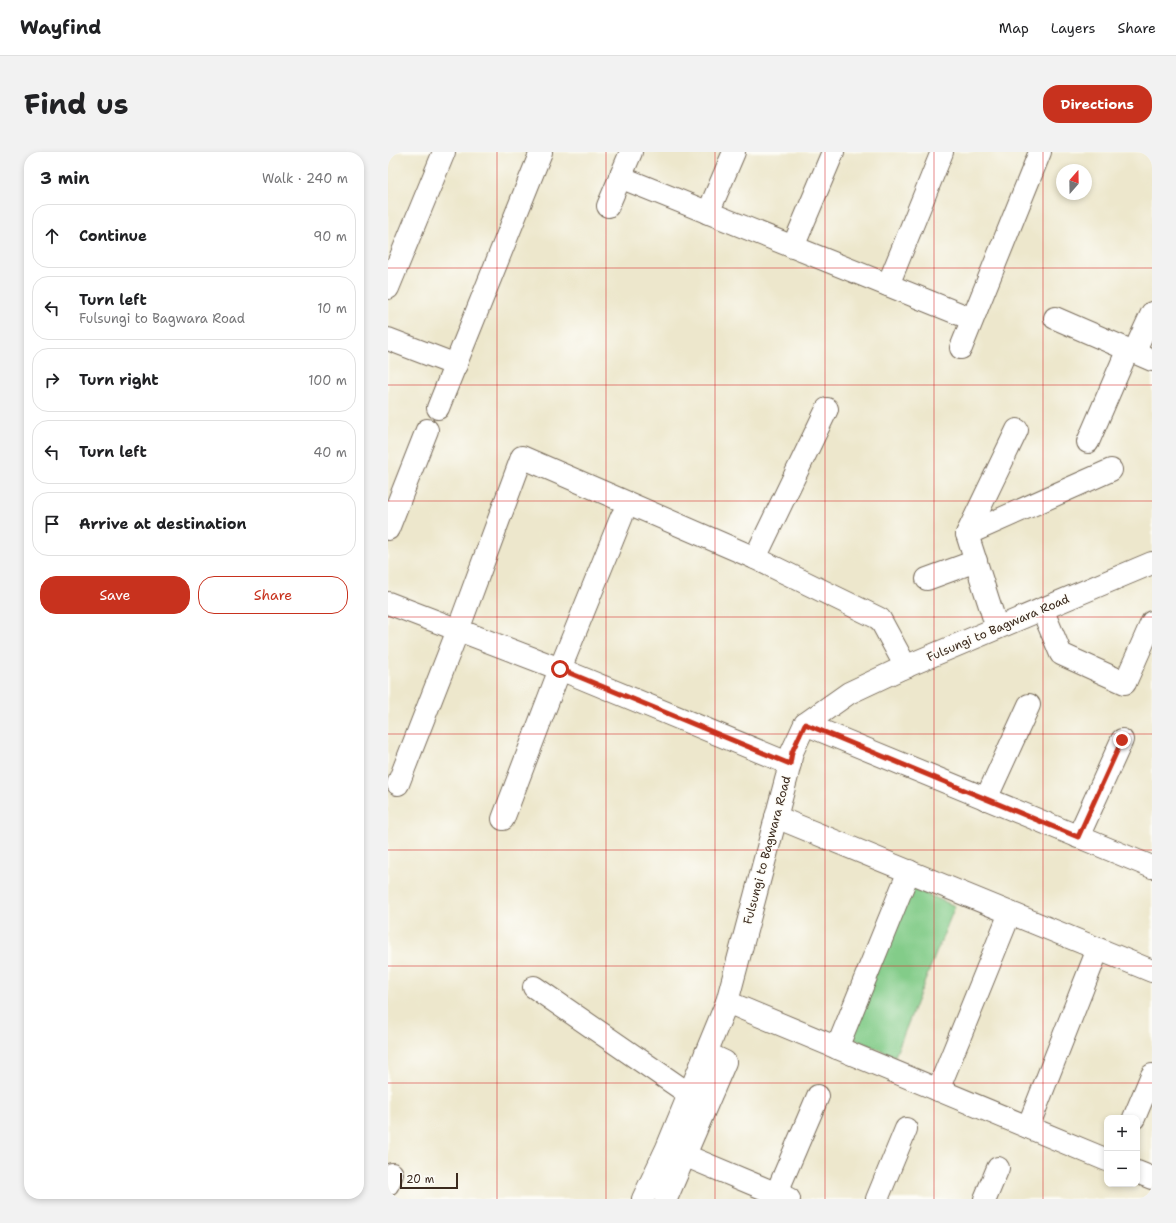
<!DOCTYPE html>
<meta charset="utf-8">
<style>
:root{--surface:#fff;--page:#f2f2f2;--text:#202124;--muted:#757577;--line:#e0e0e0;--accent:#c8321e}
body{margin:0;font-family:"Shantell Sans",sans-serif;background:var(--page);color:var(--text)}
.controls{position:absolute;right:12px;bottom:12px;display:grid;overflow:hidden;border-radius:8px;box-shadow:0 2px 6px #0003}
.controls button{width:36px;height:36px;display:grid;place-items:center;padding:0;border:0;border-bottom:1px solid var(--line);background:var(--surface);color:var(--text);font:20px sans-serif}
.compass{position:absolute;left:668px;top:12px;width:36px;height:36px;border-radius:50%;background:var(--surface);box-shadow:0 2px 6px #0003;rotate:20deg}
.scale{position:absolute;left:12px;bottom:10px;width:58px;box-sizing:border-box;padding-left:4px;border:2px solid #3b2a1e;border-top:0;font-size:11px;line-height:14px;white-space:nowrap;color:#3b2a1e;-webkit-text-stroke:3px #fdfcf7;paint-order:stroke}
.stop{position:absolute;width:12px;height:12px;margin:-9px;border:3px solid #c8321e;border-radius:50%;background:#fff}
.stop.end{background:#c8321e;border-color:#fff;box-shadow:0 1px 4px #0008}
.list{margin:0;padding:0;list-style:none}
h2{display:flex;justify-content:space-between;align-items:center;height:52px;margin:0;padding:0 16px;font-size:17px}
h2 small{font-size:13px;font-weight:400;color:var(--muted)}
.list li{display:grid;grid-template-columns:26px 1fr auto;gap:12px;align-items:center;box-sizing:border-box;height:64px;margin:0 8px 8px;padding:0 8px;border:1px solid var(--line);border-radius:16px}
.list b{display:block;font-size:15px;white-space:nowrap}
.list p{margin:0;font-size:13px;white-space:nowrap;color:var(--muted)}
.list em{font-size:13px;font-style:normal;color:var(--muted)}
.actions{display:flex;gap:8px;padding:12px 16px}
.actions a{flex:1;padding:9px 0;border:1px solid var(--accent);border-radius:16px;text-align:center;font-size:14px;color:var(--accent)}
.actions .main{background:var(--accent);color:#fff}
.icon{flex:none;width:22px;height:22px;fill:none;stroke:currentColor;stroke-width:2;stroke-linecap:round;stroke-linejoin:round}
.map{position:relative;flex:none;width:764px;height:1047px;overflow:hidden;border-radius:16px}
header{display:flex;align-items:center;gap:24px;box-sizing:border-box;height:56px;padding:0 20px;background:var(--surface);border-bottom:1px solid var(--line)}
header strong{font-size:19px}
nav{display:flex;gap:22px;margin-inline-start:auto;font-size:14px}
.intro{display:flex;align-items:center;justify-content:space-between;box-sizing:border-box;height:96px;padding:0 24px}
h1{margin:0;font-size:28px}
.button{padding:10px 18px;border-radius:16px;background:var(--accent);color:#fff;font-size:14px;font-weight:700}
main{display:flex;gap:24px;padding:0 24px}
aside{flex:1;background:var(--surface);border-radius:16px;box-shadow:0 2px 6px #0003}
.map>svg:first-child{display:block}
.green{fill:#83cc89;stroke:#5f7b54}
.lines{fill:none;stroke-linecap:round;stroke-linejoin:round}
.minor-casing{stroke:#796c5b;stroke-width:24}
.minor{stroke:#fff;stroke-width:22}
.route{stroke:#c8321e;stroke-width:5}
.grid{fill:none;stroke:#d62828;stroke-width:1;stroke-opacity:0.55}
.labels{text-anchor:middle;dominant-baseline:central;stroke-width:3;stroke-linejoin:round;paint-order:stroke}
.street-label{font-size:12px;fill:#3b2a1e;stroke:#fdfcf7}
</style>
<header>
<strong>Wayfind</strong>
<nav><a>Map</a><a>Layers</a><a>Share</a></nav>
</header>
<div class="intro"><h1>Find us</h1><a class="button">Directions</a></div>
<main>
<aside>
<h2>3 min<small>Walk · 240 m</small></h2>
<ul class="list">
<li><svg class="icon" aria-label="ahead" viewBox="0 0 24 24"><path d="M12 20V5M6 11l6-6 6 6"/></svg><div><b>Continue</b></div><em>90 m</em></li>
<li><svg class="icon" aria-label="left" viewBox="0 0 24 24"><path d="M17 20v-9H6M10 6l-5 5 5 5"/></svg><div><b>Turn left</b><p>Fulsungi to Bagwara Road</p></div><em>10 m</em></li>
<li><svg class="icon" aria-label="right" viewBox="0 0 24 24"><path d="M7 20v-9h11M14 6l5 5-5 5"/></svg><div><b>Turn right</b></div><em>100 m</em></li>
<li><svg class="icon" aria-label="left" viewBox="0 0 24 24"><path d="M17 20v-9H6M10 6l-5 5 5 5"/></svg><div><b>Turn left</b></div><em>40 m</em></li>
<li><svg class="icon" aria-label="arrive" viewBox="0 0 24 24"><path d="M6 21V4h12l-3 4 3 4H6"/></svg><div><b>Arrive at destination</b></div></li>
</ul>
<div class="actions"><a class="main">Save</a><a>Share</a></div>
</aside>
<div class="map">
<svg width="764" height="1047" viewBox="0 0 764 1047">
<rect width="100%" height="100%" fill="#fdfcf7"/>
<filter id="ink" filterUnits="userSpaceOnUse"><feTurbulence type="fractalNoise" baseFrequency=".025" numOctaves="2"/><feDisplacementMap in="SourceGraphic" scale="8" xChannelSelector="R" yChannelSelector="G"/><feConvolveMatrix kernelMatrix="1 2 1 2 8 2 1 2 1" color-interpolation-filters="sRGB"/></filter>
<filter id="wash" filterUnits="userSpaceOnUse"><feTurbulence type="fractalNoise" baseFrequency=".012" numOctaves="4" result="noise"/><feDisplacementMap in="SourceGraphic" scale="16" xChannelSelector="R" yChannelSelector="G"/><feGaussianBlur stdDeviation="0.9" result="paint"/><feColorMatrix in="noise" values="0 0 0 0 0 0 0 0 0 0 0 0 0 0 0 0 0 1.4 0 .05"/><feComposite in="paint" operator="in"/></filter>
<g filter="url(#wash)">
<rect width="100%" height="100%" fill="#ede7cc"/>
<!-- green -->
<polygon class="green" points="522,735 567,754 507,904 461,885"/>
</g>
<g filter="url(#ink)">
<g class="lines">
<defs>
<g id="minor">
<polyline points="232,25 584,167"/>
<polyline points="220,54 243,0"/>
<polyline points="320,61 346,0"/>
<polyline points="405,95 445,0"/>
<polyline points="500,133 554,0"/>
<polyline points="0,136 56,0"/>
<polyline points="667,166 764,208"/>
<polyline points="0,187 68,213"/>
<polyline points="573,196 652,0"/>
<polyline points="746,200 764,161"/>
<polyline points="50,256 153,0"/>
<polyline points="700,290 740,197"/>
<polyline points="0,377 39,278"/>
<polyline points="579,382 723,318"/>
<polyline points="367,406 439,257"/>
<polyline points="539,427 588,409"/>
<polyline points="0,451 172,517 402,612"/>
<polyline points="654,457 673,502 737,531 764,470"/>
<polyline points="609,476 579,382 629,278"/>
<polyline points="417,572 764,715"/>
<polyline points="10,632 70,478 134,305 367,406 492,467 518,515"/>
<polyline points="598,647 641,553"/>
<polyline points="388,665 764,819"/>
<polyline points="115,667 172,517 234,364"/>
<polyline points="690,685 734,588"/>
<polyline points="146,835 301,942"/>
<polyline points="339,850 719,1008"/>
<polyline points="449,896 521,719"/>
<polyline points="550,938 622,761"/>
<polyline points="746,966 764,923"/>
<polyline points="640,975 710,797"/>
<polyline points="284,998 401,1047"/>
<polyline points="749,1020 764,1026"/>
<polyline points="0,1032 4,1022"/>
<polyline points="255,1047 279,996 339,850 399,624 404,600 417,572 461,541 512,517 764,411"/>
<polyline points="278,1047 337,910 318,901"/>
<polyline points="386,1047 430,944"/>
<polyline points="489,1047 518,977"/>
<polyline points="597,1047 610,1016"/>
</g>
</defs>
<!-- minor casing -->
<use href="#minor" class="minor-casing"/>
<!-- minor -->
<use href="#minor" class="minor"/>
</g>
</g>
<g class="lines" filter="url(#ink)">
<!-- route -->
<polyline class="route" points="172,517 402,612 404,600 417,572 690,685 734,588"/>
</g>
<!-- grid -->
<path class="grid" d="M 109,0 L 109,1047M 218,0 L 218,1047M 327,0 L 327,1047M 437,0 L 437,1047M 546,0 L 546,1047M 655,0 L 655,1047M 0,116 L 764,116M 0,233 L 764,233M 0,349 L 764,349M 0,465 L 764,465M 0,582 L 764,582M 0,698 L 764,698M 0,814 L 764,814M 0,931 L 764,931"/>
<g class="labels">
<!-- street labels -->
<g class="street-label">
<text transform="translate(610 476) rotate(-23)">Fulsungi to Bagwara Road</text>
<text transform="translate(379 698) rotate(-75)">Fulsungi to Bagwara Road</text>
</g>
</g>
</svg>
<div class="controls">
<button>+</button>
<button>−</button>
</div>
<svg class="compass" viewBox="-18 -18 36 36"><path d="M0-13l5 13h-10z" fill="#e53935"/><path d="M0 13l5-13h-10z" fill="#757577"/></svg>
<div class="scale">20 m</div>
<div class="stop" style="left:172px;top:517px"></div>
<div class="stop end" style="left:734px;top:588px"></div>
</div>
</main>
